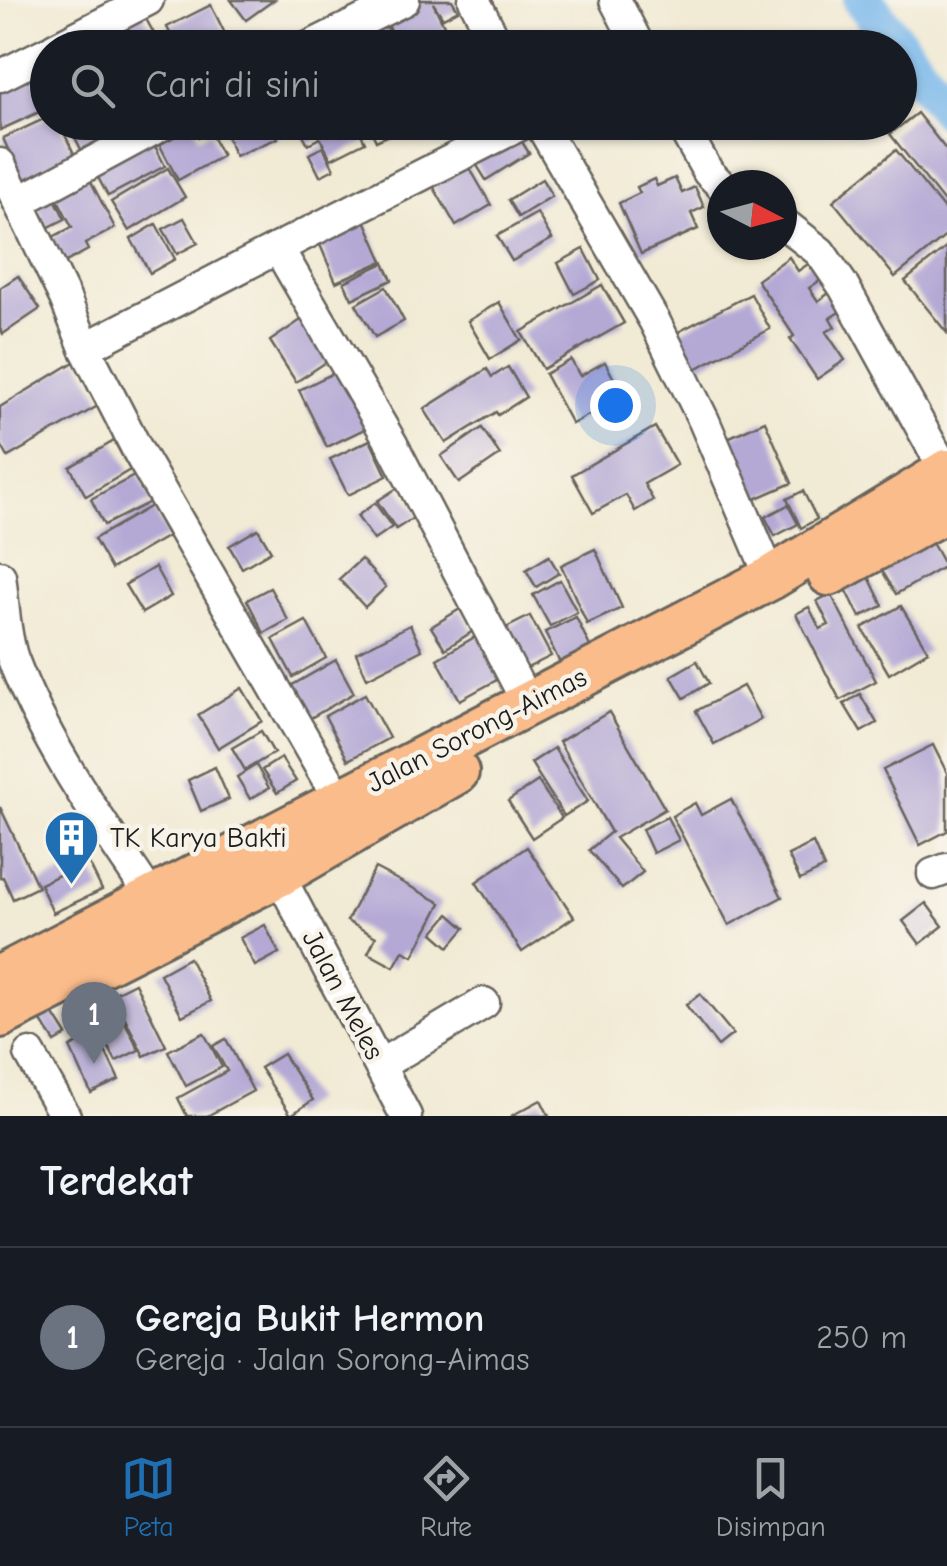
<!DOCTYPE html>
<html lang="id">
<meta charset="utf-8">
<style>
:root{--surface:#171b24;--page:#242831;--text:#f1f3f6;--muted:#9ea1a6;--line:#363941;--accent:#1f6fb2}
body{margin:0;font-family:"Comic Neue",sans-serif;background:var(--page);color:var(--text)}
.compass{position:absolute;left:707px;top:170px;width:90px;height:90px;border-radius:50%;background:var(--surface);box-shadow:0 2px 8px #0004;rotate:96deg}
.you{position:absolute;left:615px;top:405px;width:35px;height:35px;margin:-25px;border:8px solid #fff;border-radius:50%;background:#1a73e8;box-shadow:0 0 0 15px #1a73e833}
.badge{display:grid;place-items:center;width:65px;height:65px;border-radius:50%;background:var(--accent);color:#fff;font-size:32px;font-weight:700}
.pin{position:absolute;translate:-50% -82px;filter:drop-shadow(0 2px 5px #0008)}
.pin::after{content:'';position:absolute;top:52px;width:35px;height:30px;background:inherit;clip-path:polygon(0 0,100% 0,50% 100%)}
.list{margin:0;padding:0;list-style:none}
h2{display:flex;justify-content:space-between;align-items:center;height:130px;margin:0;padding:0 40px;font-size:42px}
h2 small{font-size:32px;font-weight:400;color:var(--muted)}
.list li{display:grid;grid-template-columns:65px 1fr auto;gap:30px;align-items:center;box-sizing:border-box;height:180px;padding:0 40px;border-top:2px solid var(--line)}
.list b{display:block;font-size:38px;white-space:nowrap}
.list p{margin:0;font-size:32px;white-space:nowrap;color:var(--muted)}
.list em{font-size:32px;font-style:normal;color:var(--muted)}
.icon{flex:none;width:55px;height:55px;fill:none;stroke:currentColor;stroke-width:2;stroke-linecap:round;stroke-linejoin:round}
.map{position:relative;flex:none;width:947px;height:1116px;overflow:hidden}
.search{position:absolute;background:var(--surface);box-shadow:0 2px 8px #0004;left:30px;right:30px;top:30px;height:110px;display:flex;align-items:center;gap:25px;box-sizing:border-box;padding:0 35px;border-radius:55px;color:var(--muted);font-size:38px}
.sheet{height:310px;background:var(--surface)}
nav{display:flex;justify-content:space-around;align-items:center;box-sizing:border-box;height:140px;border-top:2px solid var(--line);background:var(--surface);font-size:28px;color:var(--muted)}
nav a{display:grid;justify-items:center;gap:5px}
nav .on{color:var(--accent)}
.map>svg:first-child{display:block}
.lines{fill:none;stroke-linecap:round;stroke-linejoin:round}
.river{stroke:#78b7ec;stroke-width:40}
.building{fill:#b4a9d5}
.minor-casing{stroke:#67645c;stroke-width:35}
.highway-casing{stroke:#67645c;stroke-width:48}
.minor{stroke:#fff;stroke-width:30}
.highway{stroke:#fabc8b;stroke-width:42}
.labels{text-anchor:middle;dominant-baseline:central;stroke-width:9;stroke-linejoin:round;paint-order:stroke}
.street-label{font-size:28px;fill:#1c1c1c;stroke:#f7f3e8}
.poi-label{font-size:28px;fill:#1c1c1c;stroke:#f7f3e8;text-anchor:start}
</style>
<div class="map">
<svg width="947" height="1116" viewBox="0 0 947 1116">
<rect width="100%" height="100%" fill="#f7f3e8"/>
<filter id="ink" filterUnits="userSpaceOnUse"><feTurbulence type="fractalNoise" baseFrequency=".01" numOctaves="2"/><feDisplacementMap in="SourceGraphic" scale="20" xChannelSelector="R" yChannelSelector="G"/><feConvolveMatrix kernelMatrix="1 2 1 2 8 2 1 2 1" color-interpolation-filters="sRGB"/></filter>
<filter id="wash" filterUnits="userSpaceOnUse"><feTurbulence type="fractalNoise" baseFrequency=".0048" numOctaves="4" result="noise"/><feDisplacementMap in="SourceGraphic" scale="40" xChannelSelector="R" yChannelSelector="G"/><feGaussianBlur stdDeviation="2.25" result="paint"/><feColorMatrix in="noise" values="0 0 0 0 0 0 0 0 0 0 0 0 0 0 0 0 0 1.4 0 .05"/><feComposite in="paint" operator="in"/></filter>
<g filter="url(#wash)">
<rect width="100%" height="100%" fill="#f1ead4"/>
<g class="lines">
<!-- river -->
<polyline class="river" points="863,0 947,108"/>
</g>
<g id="blocks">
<!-- building -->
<g class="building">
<polygon points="231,0 274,0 246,20"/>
<polygon points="417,0 452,0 458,10 443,18 433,3 454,46 400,48 384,17"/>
<polygon points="211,5 232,48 177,48 167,27"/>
<polygon points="141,10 162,48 101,48 94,36"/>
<polygon points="383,19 397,48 348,48 344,39"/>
<polygon points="28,62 48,108 0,130 0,75"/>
<polygon points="917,113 947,151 947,206 890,134"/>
<polygon points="48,117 48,122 59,122 75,156 22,181 3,138"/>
<polygon points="67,122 139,122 83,153"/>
<polygon points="179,122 192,122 199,137 210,132 222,156 178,180 155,136"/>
<polygon points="221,122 272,122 278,138 235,156"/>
<polygon points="308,122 355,122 365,142 331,159 320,138 308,144 299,127"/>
<polygon points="367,122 400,122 402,129 376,141"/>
<polygon points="514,129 529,153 486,180 471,156"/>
<polygon points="151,138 165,166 108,196 93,168"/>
<polygon points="323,147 334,169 320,176 309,154"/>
<polygon points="896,150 947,213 947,235 895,277 833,201"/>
<polygon points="468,165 491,205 456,226 433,186"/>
<polygon points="168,168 185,197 129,231 111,202"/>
<polygon points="88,176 115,228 85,244 88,250 62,264 49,239 72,227 55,194"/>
<polygon points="675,178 682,193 695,187 704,207 691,213 698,229 641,254 619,203 640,193 637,187 654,179 657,186"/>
<polygon points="542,179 552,196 518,217 508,200"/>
<polygon points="51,191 65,219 47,228 34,199"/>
<polygon points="537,213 552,239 512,261 497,236"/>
<polygon points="184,218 198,243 177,254 163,229"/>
<polygon points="365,220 383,261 336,282 318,240"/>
<polygon points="156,224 175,259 150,273 131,239"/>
<polygon points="947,247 947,333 905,281"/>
<polygon points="584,249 600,280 574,294 558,263"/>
<polygon points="789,257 798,271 817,258 828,275 809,288 818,301 832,291 844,309 830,318 835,327 826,332 845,360 817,379 790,339 794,336 757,280"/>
<polygon points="384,263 392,280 352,299 344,282"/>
<polygon points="18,276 40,309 3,334 0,329 0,288"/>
<polygon points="602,285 624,323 543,369 521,332"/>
<polygon points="386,287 404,321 375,337 356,304"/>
<polygon points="751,294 770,329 684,375 665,339"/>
<polygon points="499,302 521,340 490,359 468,321"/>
<polygon points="307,316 334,357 296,382 270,341"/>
<polygon points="79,359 103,403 8,457 0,443 0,407"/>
<polygon points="571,360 580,376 605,362 623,396 572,424 545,374"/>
<polygon points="346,367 373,425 327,447 299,390"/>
<polygon points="508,367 526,397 498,415 496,412 446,443 424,409 487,369 492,377"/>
<polygon points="765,421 792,483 748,502 721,441"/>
<polygon points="655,427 677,465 644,484 653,500 635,511 626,495 593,513 572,475"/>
<polygon points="482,428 500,455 459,483 441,456"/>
<polygon points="370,440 387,476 348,495 330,459"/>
<polygon points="114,441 130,470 86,496 70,467"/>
<polygon points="138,474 152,501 104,525 91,499"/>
<polygon points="399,487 418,515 396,529 377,501"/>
<polygon points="803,491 817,519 801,528 787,499"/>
<polygon points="375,503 392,527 374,540 357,516"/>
<polygon points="788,505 798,524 775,536 765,517"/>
<polygon points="151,506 168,536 111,569 94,539"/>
<polygon points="258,529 271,551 242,568 229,546"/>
<polygon points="931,541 945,566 896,594 881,569"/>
<polygon points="595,549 622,608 587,624 561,565"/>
<polygon points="549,556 559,573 536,587 526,570"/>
<polygon points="361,559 386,587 365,607 339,579"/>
<polygon points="155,567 171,596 142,613 125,585"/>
<polygon points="868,575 883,606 860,617 845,587"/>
<polygon points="560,580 577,612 550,626 533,595"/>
<polygon points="270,588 288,620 264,633 247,600"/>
<polygon points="831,594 876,681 840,700 796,614 809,607 820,629 829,625 817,601"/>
<polygon points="901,606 928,651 889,674 862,628"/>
<polygon points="460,609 473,631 445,649 431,627"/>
<polygon points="530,616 551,656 525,669 504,629"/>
<polygon points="576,617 593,653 562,667 545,632"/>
<polygon points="306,621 326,658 293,677 273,639"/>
<polygon points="410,625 422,650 367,678 356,653"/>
<polygon points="480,634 504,676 460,700 437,659"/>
<polygon points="336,660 354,693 307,720 289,687"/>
<polygon points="697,661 709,683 684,698 671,676"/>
<polygon points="743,686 761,719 714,744 696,711"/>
<polygon points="242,688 262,721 218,748 198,715"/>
<polygon points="365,694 389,738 348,760 325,716"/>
<polygon points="860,694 877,723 861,732 844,704"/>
<polygon points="609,712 665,809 615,838 643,872 622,889 589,850 611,832 559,742"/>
<polygon points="261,731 274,753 245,770 232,748"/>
<polygon points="933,745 947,773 947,831 920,845 883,770"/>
<polygon points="554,748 588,801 564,816 531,763"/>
<polygon points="281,758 296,781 277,793 262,770"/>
<polygon points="256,765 269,788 250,799 237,777"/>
<polygon points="215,767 229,799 201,811 188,780"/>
<polygon points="538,781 562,818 532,838 508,801"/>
<polygon points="731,799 782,897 729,925 672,816 695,803 701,815"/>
<polygon points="0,807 38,887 13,899 3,877 0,878"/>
<polygon points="667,817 679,840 653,853 642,829"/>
<polygon points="813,843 824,868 800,880 788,855"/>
<polygon points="527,847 574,917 522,952 476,882"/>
<polygon points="88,861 102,890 53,913 40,884"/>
<polygon points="375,868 441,903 413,956 403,951 394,967 368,953 376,937 347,921"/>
<polygon points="926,903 943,926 920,944 903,921"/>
<polygon points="449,914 465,928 449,947 433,933"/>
<polygon points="265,925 279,953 255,966 240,938"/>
<polygon points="189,958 211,1001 182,1016 160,974"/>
<polygon points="135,983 166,1046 144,1056 113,994"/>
<polygon points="700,994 733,1034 718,1046 686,1005"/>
<polygon points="113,998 139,1050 116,1061 89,1010"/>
<polygon points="51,1010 67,1035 55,1042 39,1018"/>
<polygon points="204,1033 222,1067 186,1086 168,1051"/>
<polygon points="97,1034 119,1080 91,1093 70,1047"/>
<polygon points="226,1039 253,1091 207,1116 187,1116 178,1098 227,1071 213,1046"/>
<polygon points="283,1054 313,1100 291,1115 260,1068"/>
<polygon points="541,1100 549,1116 511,1116"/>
</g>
</g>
</g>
<g filter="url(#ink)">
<use href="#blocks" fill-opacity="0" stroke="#67645c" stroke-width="2.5"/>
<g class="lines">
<defs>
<g id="minor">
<polyline points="474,0 499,48"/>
<polyline points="615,0 640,48"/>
<polyline points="55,48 148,0"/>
<polyline points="307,48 404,0"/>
<polyline points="0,76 48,52"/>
<polyline points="526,122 278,248 392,444 528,704"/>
<polyline points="539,122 655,322 704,421 771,578"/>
<polyline points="680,122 708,172 722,186"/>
<polyline points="0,164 65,298 85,348 139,453 340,801"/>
<polyline points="19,202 167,122"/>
<polyline points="782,222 820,252 844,287 947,474"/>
<polyline points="85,348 278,248"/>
<path d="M 0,576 C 4,602 4,634 13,659 C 45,744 101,822 151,897"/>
<polyline points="933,874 947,869"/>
<polyline points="279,875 406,1116"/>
<polyline points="30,1054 65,1116"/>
<polyline points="380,1065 484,1003"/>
</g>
<g id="highway">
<polyline points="829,574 947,510"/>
<polyline points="0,977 771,578 947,471"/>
<polyline points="0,1016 279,875 457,772"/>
</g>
</defs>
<!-- minor casing -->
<use href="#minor" class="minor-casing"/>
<!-- highway casing -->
<use href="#highway" class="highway-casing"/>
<!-- minor -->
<use href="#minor" class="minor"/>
<!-- highway -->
<use href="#highway" class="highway"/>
</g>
</g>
<!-- icons -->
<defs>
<symbol id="building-pin" viewBox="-11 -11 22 30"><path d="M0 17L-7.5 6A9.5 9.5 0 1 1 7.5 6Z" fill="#1f6fb2" stroke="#f7f3e8"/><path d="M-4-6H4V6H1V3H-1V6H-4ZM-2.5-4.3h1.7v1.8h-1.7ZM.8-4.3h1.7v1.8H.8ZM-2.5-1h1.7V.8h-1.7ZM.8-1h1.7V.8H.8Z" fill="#fff"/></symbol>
</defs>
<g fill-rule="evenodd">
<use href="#building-pin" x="40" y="806" width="63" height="86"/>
</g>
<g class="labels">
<!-- street labels -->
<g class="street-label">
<text transform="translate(477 730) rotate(-27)">Jalan Sorong-Aimas</text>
<text transform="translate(343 995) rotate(62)">Jalan Meles</text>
</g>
<!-- poi labels -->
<g class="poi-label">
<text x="110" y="838">TK Karya Bakti</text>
</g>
</g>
</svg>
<svg class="compass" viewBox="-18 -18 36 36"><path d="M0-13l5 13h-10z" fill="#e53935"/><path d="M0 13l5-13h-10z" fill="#9ea1a6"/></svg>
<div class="you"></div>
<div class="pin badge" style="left:94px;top:1064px;background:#6b7280">1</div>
<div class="search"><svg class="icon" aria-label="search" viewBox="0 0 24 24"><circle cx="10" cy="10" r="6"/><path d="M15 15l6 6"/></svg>Cari di sini</div>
</div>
<section class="sheet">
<h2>Terdekat<small></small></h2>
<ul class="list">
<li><span class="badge" style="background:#6b7280">1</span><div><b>Gereja Bukit Hermon</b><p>Gereja · Jalan Sorong-Aimas</p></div><em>250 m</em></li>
</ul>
</section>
<nav>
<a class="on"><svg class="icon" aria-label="map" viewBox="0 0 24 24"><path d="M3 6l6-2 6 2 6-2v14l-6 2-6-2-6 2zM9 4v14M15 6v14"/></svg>Peta</a>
<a><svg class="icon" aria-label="directions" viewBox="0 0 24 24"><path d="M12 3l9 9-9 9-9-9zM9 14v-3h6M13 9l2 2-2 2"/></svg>Rute</a>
<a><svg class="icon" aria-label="saved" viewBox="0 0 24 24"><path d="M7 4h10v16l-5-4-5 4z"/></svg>Disimpan</a>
</nav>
